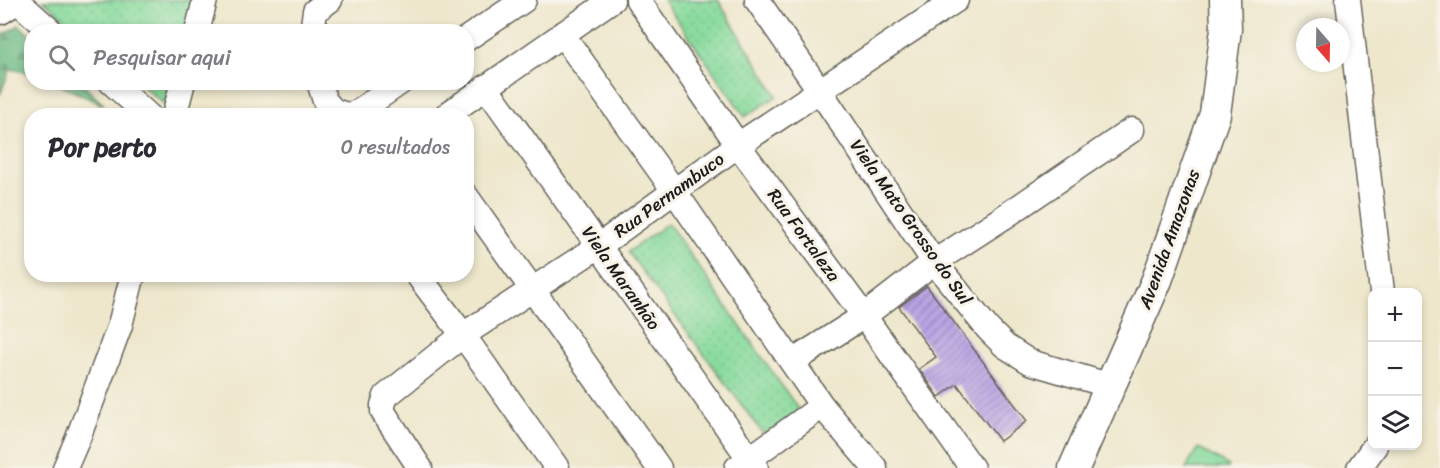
<!DOCTYPE html>
<html lang="pt">
<meta charset="utf-8">
<style>
:root{--surface:#fff;--page:#f2f2f3;--text:#2b2b33;--muted:#7c7c81;--line:#e1e1e2}
body{margin:0;font-family:Sriracha,sans-serif;background:var(--page);color:var(--text)}
.controls{position:absolute;right:18px;bottom:18px;display:grid;overflow:hidden;border-radius:12px;box-shadow:0 3px 9px #0003}
.controls button{width:54px;height:54px;display:grid;place-items:center;padding:0;border:0;border-bottom:2px solid var(--line);background:var(--surface);color:var(--text);font:30px sans-serif}
.compass{position:absolute;left:1296px;top:18px;width:54px;height:54px;border-radius:50%;background:var(--surface);box-shadow:0 3px 9px #0003;rotate:160deg}
.list{margin:0;padding:0;list-style:none}
h2{display:flex;justify-content:space-between;align-items:center;height:78px;margin:0;padding:0 24px;font-size:26px}
h2 small{font-size:20px;font-weight:400;color:var(--muted)}
.icon{flex:none;width:33px;height:33px;fill:none;stroke:currentColor;stroke-width:2;stroke-linecap:round;stroke-linejoin:round}
.map{position:relative;flex:none;width:1440px;height:468px;overflow:hidden}
.search{position:absolute;background:var(--surface);box-shadow:0 3px 9px #0003;left:24px;top:24px;width:450px;height:66px;display:flex;align-items:center;gap:15px;box-sizing:border-box;padding:0 21px;border-radius:24px;color:var(--muted);font-size:22px}
.panel{position:absolute;background:var(--surface);box-shadow:0 3px 9px #0003;left:24px;top:108px;width:450px;height:174px;border-radius:24px}
.map>svg:first-child{display:block}
.forest{fill:url(#forest-firs);stroke:#446b50;stroke-width:1.5}
.park{fill:url(#park-dots);stroke:#517b5c;stroke-width:1.5}
.pitch{fill:#86da9c;stroke:#517b5c;stroke-width:1.5}
.building{fill:url(#building-hatch)}
.lines{fill:none;stroke-linecap:round;stroke-linejoin:round}
.minor-casing{stroke:#66635a;stroke-width:27}
.tertiary-casing{stroke:#66635a;stroke-width:33}
.minor{stroke:#fff;stroke-width:24}
.tertiary{stroke:#fff;stroke-width:30}
.labels{text-anchor:middle;dominant-baseline:central;stroke-width:6;stroke-linejoin:round;paint-order:stroke}
.street-label{font-size:18px;fill:#1c1c1c;stroke:#f7f3e8}
</style>
<div class="map">
<svg width="1440" height="468" viewBox="0 0 1440 468">
<defs>
<pattern id="forest-firs" width="22" height="20" patternUnits="userSpaceOnUse" patternTransform="scale(1.5)"><rect width="22" height="20" fill="#6cba84"/><path d="M5 1l3.5 6h-7zM16 11l3.5 6h-7z" fill="#58966b"/></pattern>
<pattern id="park-dots" width="8" height="8" patternUnits="userSpaceOnUse" patternTransform="scale(1.5)"><rect width="8" height="8" fill="#86da9c"/><path d="M2 2h.1M6 6h.1" fill="none" stroke="#73ba86" stroke-width="1.8" stroke-linecap="round"/></pattern>
<pattern id="building-hatch" width="6" height="6" patternUnits="userSpaceOnUse" patternTransform="scale(1.5)"><rect width="6" height="6" fill="#b8a3e4"/><path d="M-1 1l2-2M0 6l6-6M5 7l2-2" fill="none" stroke="#9584b8"/></pattern>
</defs>
<rect width="100%" height="100%" fill="#f7f3e8"/>
<filter id="ink" filterUnits="userSpaceOnUse"><feTurbulence type="fractalNoise" baseFrequency=".0167" numOctaves="2"/><feDisplacementMap in="SourceGraphic" scale="12" xChannelSelector="R" yChannelSelector="G"/><feConvolveMatrix kernelMatrix="1 2 1 2 8 2 1 2 1" color-interpolation-filters="sRGB"/></filter>
<filter id="wash" filterUnits="userSpaceOnUse"><feTurbulence type="fractalNoise" baseFrequency=".008" numOctaves="4" result="noise"/><feDisplacementMap in="SourceGraphic" scale="24" xChannelSelector="R" yChannelSelector="G"/><feGaussianBlur stdDeviation="1.35" result="paint"/><feColorMatrix in="noise" values="0 0 0 0 0 0 0 0 0 0 0 0 0 0 0 0 0 1.4 0 .05"/><feComposite in="paint" operator="in"/></filter>
<g filter="url(#wash)">
<rect width="100%" height="100%" fill="#eee7cc"/>
<!-- forest -->
<g class="forest">
<polygon points="19,25 31,36 31,73 10,69 0,95 0,37"/>
<polygon points="54,83 81,83 104,105"/>
</g>
<!-- park -->
<g class="park">
<polygon points="43,0 205,0 193,32 79,31"/>
<polygon points="663,0 718,0 777,96 745,117"/>
<polygon points="139,83 172,83 164,104"/>
<polygon points="668,223 801,413 764,435 628,252"/>
</g>
<!-- pitch -->
<polygon class="pitch" points="1198,448 1229,466 1228,468 1186,468"/>
<g id="blocks">
<!-- building -->
<polygon class="building" points="927,286 1027,421 1000,441 957,384 939,397 919,369 936,357 899,307"/>
</g>
</g>
<g filter="url(#ink)">
<use href="#blocks" fill-opacity="0" stroke="#66635a" stroke-width="1.5"/>
<g class="lines">
<defs>
<g id="minor">
<polyline points="16,0 52,32"/>
<polyline points="638,0 738,145 864,316 972,468"/>
<polyline points="757,0 820,91 934,262 988,329 1005,346 1030,362 1111,386"/>
<polyline points="1348,0 1382,292"/>
<polyline points="197,32 205,0"/>
<polyline points="312,32 315,11 330,0"/>
<polyline points="562,34 675,192 822,406 875,468"/>
<polyline points="466,39 524,0"/>
<polyline points="111,82 149,116"/>
<polyline points="319,82 325,101 334,111 347,115 356,113 401,82"/>
<polyline points="486,87 756,468"/>
<polyline points="174,116 183,82"/>
<polyline points="445,116 612,0"/>
<polyline points="466,196 659,468"/>
<polyline points="417,274 463,335 557,468"/>
<polyline points="792,362 864,316 934,262 1004,217 1132,130"/>
<polyline points="65,468 78,438 120,325 133,274"/>
<polyline points="420,468 383,412 383,405 386,396 463,335 599,246 738,145 956,0"/>
<polyline points="737,468 822,406"/>
<polyline points="1359,468 1375,446"/>
</g>
<g id="tertiary">
<polyline points="0,9 14,0"/>
<polyline points="1074,468 1157,280 1215,114 1226,29 1225,0"/>
</g>
</defs>
<!-- minor casing -->
<use href="#minor" class="minor-casing"/>
<!-- tertiary casing -->
<use href="#tertiary" class="tertiary-casing"/>
<!-- minor -->
<use href="#minor" class="minor"/>
<!-- tertiary -->
<use href="#tertiary" class="tertiary"/>
</g>
</g>
<g class="labels">
<!-- street labels -->
<g class="street-label">
<text transform="translate(669 195) rotate(-36)">Rua Pernambuco</text>
<text transform="translate(911 222) rotate(55)">Viela Mato Grosso do Sul</text>
<text transform="translate(804 235) rotate(54)">Rua Fortaleza</text>
<text transform="translate(1169 239) rotate(-70)">Avenida Amazonas</text>
<text transform="translate(621 278) rotate(55)">Viela Maranhão</text>
</g>
</g>
</svg>
<div class="controls">
<button>+</button>
<button>−</button>
<button><svg class="icon" aria-label="layers" viewBox="0 0 24 24"><path d="M12 4l9 5-9 5-9-5zM3 14l9 5 9-5"/></svg></button>
</div>
<svg class="compass" viewBox="-18 -18 36 36"><path d="M0-13l5 13h-10z" fill="#e53935"/><path d="M0 13l5-13h-10z" fill="#7c7c81"/></svg>
<div class="search"><svg class="icon" aria-label="search" viewBox="0 0 24 24"><circle cx="10" cy="10" r="6"/><path d="M15 15l6 6"/></svg>Pesquisar aqui</div>
<section class="panel">
<h2>Por perto<small>0 resultados</small></h2>
<ul class="list">
</ul>
</section>
</div>
